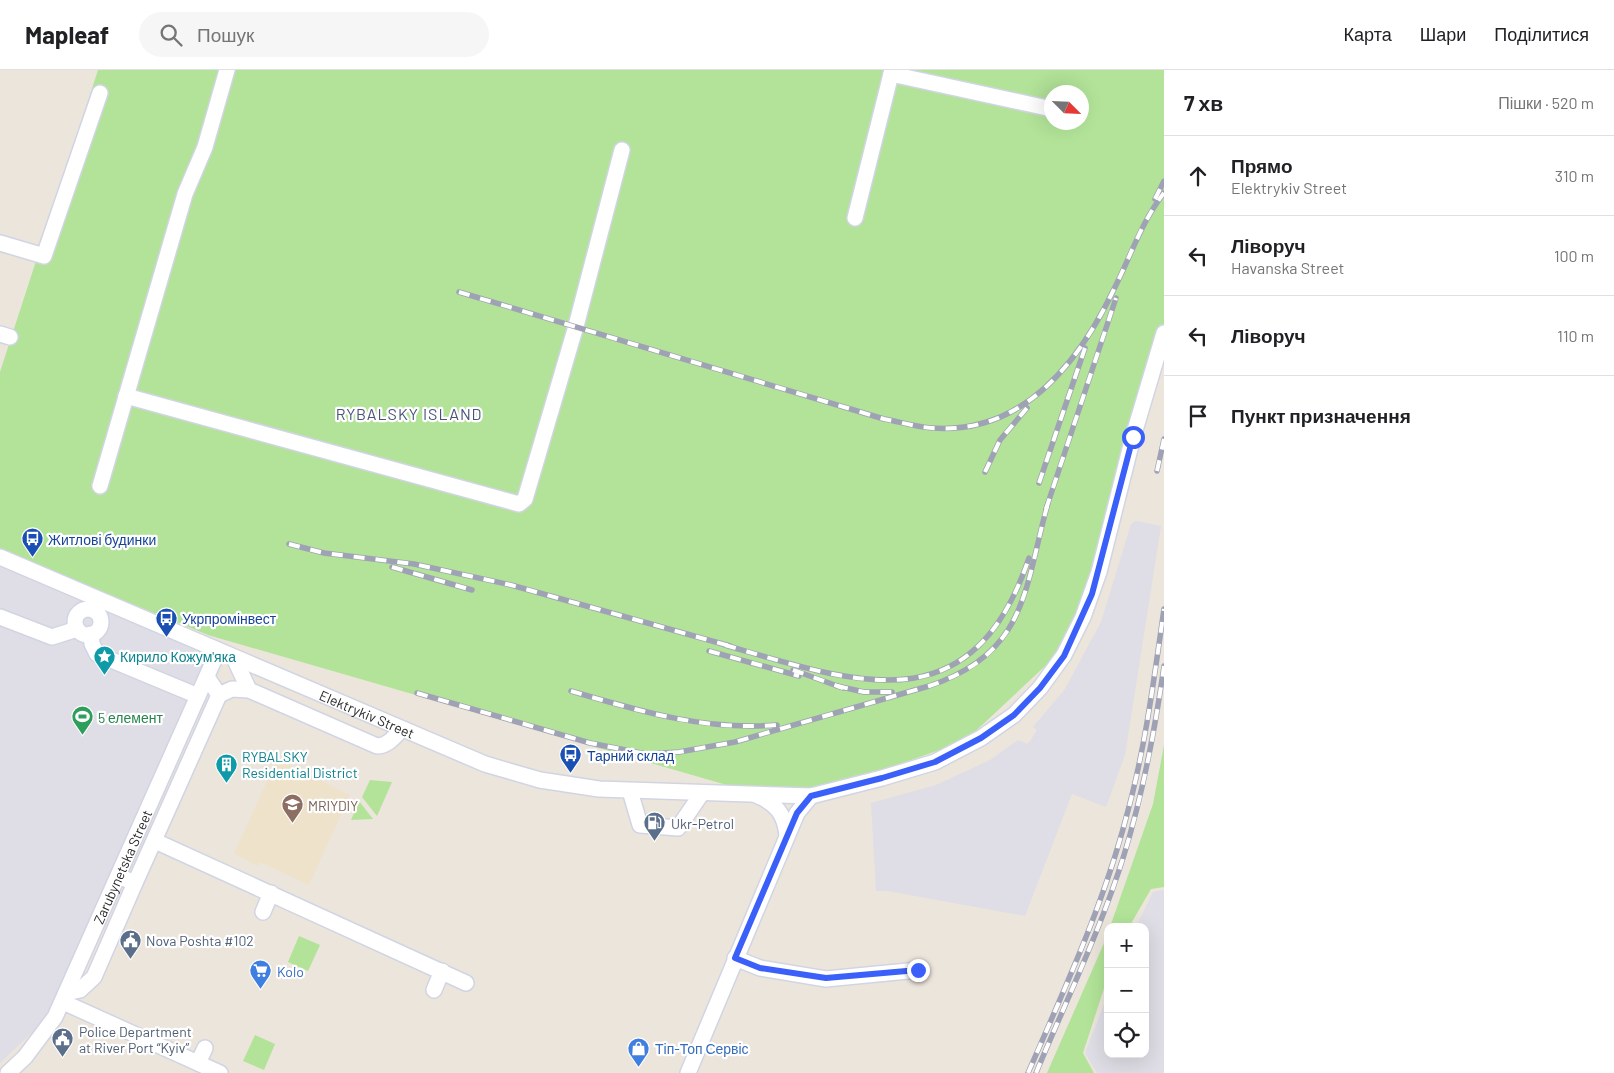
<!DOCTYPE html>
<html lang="uk">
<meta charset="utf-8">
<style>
:root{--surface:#fff;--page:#f6f6f6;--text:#202124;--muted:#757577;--line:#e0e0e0}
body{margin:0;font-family:Barlow,sans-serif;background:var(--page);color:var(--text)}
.controls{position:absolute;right:15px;bottom:15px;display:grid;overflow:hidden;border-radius:10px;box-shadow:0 5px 20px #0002}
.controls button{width:45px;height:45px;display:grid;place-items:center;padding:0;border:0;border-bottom:1px solid var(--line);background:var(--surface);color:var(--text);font:25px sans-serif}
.compass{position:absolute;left:1044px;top:15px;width:45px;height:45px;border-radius:50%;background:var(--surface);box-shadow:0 5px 20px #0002;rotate:114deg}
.stop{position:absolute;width:15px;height:15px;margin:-11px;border:4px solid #3b60fa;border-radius:50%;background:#fff}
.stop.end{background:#3b60fa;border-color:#fff;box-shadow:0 1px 5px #0008}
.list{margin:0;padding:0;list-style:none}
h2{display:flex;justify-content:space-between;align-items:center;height:65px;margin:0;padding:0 20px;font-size:21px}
h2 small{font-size:16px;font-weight:400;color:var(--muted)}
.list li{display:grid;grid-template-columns:32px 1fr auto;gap:15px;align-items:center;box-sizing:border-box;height:80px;padding:0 20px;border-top:1px solid var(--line)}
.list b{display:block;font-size:19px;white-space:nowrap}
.list p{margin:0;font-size:16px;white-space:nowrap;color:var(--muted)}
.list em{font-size:16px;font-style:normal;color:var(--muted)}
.icon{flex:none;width:28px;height:28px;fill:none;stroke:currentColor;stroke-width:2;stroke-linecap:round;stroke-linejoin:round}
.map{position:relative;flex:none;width:1164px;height:1003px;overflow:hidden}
header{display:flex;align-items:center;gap:30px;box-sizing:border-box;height:70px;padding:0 25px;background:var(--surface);border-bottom:1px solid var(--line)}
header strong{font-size:24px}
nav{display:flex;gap:28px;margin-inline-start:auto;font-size:18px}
.search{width:350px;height:45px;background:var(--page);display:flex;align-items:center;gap:12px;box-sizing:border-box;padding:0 18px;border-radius:28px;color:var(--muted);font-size:19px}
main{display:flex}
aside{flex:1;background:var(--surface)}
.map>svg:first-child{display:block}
.industrial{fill:#dfdde5}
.education{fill:#eee2cb}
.green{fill:#b2e398;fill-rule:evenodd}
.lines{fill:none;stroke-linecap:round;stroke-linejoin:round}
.minor-casing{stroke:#d1d5e3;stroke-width:18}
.minor{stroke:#fff;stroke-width:15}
.rail-casing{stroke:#9fa2b5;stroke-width:5.5}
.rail{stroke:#fff;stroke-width:4;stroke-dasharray:11;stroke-linecap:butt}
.route{stroke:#3b60fa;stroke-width:6}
.labels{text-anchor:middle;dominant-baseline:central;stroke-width:4.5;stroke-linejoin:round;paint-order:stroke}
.transit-label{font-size:14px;fill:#164399;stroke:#fff;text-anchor:start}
.culture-label{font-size:14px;fill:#0d838f;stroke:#fff;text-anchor:start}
.street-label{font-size:14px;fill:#2a2a2a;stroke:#fff}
.leisure-label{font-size:14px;fill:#27864d;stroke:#fff;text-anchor:start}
.education-label{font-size:14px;fill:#785e54;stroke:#fff;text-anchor:start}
.service-label{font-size:14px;fill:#4e5e75;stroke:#fff;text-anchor:start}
.shop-label{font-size:14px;fill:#366cbe;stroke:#fff;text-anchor:start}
.quarter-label{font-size:16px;letter-spacing:1px;fill:#4a537b;stroke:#fff}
</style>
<header>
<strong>Mapleaf</strong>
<div class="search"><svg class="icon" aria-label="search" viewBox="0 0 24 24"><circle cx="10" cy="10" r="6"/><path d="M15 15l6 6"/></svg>Пошук</div>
<nav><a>Карта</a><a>Шари</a><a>Поділитися</a></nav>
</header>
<main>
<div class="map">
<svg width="1164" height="1003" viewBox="0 0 1164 1003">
<rect width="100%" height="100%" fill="#ece5dc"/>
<!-- industrial -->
<g class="industrial">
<polygon points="1136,451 1161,456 1125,685 1106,737 1072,724 1025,846 888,821 876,821 871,733 936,715 990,690 1018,670 1027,674 1031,670 1037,660 1033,657 1065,619 1101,552 1131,454"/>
<polygon points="0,492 213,582 47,948 0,993"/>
<polygon points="1164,820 1164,1003 1097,1003 1085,983 1108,924 1108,984 1145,984 1145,857 1136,857 1153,822"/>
</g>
<!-- education -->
<polygon class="education" points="277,689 350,725 309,815 260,792 258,796 234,784"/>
<!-- green -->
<g class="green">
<path d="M 98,0 L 1164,0 L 1164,270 L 1073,570 L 965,671 L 789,733 L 208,565 L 0,480 L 0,302 ZM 1052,22 L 1082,22 L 1082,52 L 1052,52 Z"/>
<polygon points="1164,675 1164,817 1151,819 1129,857 1110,857 1153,734"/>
<polygon points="370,710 392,712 377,746 362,727"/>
<polygon points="359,731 373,749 351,750"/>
<polygon points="1108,864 1108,906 1083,983 1094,1003 1047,1003"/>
<polygon points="299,866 320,875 308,901 288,892"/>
<polygon points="255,965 275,974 264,1000 243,991"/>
</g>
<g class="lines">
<defs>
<g id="minor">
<polyline points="891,4 1052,39"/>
<polyline points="855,148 892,0"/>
<polyline points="0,173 44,186 100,23"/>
<polyline points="0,264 10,267"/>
<polyline points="126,326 519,434 525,429 528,419 576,256 622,80"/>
<polyline points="100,416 185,124 205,77 227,0"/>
<path id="s1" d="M 0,487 L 485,694 L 540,710 L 599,719 L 811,726 L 882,708 L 935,692 L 981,668 L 1014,645 L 1040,618 L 1064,585 L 1083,547 L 1099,502 L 1133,367 L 1164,263"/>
<circle cx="88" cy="552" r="13"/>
<polyline points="0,547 52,567 77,559"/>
<polyline points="91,564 92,574 97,584 198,626"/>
<polyline points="234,588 249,620"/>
<path d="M 207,607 L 219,625 L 232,619 L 249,620 L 377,676 C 388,676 395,666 402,659"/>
<polyline points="630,721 640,755 678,758 702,723"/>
<path d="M 756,725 C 776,733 785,744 787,766"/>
<polyline points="155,771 466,913"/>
<polyline points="118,806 135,813 219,625"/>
<polyline points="263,842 271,823"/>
<polyline points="735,888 760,898 826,909 918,900"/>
<polyline points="434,920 442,901"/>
<polyline points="66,923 80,920 94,907 135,813"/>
<polyline points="63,932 220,1003"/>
<polyline points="198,993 205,978"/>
<path id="s2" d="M 8,1003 L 25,987 L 55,947 L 218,581"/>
<polyline points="688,1003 797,743 811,726"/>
</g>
</defs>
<!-- minor casing -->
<use href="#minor" class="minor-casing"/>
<!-- minor -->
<use href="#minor" class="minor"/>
<defs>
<g id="rail">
<polyline points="1155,129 1164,111"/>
<path d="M 459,222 L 884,349 C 900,352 916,357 932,358 C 1024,365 1080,291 1115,217 C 1131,185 1142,151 1164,123"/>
<polyline points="1157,401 1164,369"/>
<polyline points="985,402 1000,370 1027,338"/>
<polyline points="1039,413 1085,278"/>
<polyline points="1046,439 1116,228"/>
<polyline points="289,474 324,483 414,494 511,515 730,576"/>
<polyline points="392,497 472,520"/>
<path d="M 725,575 C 859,614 972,656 1029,488"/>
<polyline points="709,581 799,606"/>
<polyline points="793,600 843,618"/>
<polyline points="837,616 864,622 892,622"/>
<path d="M 571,621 C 639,641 705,661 777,655"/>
<path d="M 417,623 L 590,673 L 646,684 L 679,682 L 735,672 L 929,616 C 1028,583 1024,518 1048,433"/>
<path d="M 1028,1003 C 1064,920 1103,836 1126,748 C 1145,680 1154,609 1164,539"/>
<path d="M 1036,1003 C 1066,931 1101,859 1124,785 C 1143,723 1155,660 1164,596"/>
</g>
</defs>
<!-- rail casing -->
<use href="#rail" class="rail-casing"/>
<!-- rail -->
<use href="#rail" class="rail"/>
</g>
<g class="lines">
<!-- route -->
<polyline class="route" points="918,900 826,908 760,898 735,888 797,743 811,726 882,708 935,692 981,668 1014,645 1040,618 1064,586 1092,524 1133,367"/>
</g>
<!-- icons -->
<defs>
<symbol id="bus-pin" viewBox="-11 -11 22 30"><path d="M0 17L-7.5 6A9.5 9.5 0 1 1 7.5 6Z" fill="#1a4fb4" stroke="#fff"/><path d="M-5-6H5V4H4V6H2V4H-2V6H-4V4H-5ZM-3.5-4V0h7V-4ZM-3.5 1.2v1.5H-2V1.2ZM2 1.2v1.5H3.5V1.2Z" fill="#fff"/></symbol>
<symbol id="sight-pin" viewBox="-11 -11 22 30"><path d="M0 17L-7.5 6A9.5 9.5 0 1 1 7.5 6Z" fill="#0f9aa8" stroke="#fff"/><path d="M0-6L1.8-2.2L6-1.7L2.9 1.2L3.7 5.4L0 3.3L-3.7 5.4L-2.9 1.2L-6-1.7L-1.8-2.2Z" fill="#fff"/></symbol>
<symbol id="stadium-pin" viewBox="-11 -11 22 30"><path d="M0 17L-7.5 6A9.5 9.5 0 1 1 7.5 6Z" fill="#2e9e5b" stroke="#fff"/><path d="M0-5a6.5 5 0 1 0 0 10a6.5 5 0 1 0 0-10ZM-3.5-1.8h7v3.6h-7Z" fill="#fff"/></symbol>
<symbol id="building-pin" viewBox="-11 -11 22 30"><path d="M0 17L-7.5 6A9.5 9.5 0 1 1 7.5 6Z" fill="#0f9aa8" stroke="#fff"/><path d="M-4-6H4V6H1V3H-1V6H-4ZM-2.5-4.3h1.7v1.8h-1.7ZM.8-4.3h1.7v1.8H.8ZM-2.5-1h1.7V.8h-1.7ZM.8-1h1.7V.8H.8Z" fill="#fff"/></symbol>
<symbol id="school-pin" viewBox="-11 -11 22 30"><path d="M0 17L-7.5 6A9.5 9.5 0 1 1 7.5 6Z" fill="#8d6e63" stroke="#fff"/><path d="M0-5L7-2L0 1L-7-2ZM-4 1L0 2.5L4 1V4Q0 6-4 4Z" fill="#fff"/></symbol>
<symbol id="fuel-pin" viewBox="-11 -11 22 30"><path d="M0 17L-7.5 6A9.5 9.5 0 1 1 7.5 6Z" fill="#5c6f8a" stroke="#fff"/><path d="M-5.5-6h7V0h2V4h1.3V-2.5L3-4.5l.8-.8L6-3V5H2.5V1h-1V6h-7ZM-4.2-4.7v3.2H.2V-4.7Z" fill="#fff"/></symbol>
<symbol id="civic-pin" viewBox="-11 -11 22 30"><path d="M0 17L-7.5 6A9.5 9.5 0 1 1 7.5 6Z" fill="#5c6f8a" stroke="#fff"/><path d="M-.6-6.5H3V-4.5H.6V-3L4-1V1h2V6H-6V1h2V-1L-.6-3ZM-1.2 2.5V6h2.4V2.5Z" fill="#fff"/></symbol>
<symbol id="supermarket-pin" viewBox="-11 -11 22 30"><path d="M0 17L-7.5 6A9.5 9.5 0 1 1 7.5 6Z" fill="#3f7fe0" stroke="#fff"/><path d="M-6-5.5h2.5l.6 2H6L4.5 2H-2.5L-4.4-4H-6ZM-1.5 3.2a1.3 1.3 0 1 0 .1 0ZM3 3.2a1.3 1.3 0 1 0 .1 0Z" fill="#fff"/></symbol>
<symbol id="shop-pin" viewBox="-11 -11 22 30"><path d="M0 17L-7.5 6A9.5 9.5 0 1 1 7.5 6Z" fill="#3f7fe0" stroke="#fff"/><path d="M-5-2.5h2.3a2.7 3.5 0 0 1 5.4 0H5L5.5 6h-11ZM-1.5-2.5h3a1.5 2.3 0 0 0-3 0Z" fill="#fff"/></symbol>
</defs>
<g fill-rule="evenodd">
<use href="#bus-pin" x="20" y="456" width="25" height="34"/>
<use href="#bus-pin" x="154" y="536" width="25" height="34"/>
<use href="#sight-pin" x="92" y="574" width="25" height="34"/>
<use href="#stadium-pin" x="70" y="634" width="25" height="34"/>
<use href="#bus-pin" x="558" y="672" width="25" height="34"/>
<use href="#building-pin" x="214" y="682" width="25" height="34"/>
<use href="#school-pin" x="280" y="722" width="25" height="34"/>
<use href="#fuel-pin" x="642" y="740" width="25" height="34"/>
<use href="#civic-pin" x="118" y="858" width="25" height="34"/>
<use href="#supermarket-pin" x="248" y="888" width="25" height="34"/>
<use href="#civic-pin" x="50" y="956" width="25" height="34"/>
<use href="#shop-pin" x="626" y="966" width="25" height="34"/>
</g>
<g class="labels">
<!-- transit labels -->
<g class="transit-label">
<text x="48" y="469">Житлові будинки</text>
<text x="182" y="548">Укрпромінвест</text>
<text x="587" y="685">Тарний склад</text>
</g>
<!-- culture labels -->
<g class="culture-label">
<text x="120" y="586">Кирило Кожум'яка</text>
<text x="242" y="686">RYBALSKY<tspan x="242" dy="16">Residential District</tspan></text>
</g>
<!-- street labels -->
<g class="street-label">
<text stroke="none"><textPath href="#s1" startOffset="399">Elektrykiv Street</textPath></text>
<text stroke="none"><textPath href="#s2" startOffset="238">Zarubynetska Street</textPath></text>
</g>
<!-- leisure labels -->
<g class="leisure-label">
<text x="98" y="647">5 елемент</text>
</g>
<!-- education labels -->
<g class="education-label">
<text x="308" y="735">MRIYDIY</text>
</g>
<!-- service labels -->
<g class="service-label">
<text x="671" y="753">Ukr-Petrol</text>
<text x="146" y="870">Nova Poshta #102</text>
<text x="79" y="961">Police Department<tspan x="79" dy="16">at River Port “Kyiv”</tspan></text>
</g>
<!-- shop labels -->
<g class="shop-label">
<text x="277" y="901">Kolo</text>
<text x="655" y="978">Тіп-Топ Сервіс</text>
</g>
<!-- quarter labels -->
<g class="quarter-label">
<text x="409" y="343">RYBALSKY ISLAND</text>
</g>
</g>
</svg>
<div class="controls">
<button>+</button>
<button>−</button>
<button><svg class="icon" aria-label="locate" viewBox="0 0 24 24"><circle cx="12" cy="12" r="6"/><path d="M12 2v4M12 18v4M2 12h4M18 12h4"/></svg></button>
</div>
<svg class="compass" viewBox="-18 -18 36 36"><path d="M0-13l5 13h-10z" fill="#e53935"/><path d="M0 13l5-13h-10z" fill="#757577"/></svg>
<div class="stop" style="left:1133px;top:367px"></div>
<div class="stop end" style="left:918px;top:900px"></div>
</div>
<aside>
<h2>7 хв<small>Пішки · 520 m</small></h2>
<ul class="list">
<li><svg class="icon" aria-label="ahead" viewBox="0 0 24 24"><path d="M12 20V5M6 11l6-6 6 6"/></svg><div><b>Прямо</b><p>Elektrykiv Street</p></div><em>310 m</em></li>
<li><svg class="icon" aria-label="left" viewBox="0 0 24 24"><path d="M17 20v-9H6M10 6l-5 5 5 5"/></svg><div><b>Ліворуч</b><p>Havanska Street</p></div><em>100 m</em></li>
<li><svg class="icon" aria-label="left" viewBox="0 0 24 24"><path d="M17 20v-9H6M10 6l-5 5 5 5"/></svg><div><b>Ліворуч</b></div><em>110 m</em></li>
<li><svg class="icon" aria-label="arrive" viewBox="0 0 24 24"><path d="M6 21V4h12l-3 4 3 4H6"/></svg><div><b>Пункт призначення</b></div></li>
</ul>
</aside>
</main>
